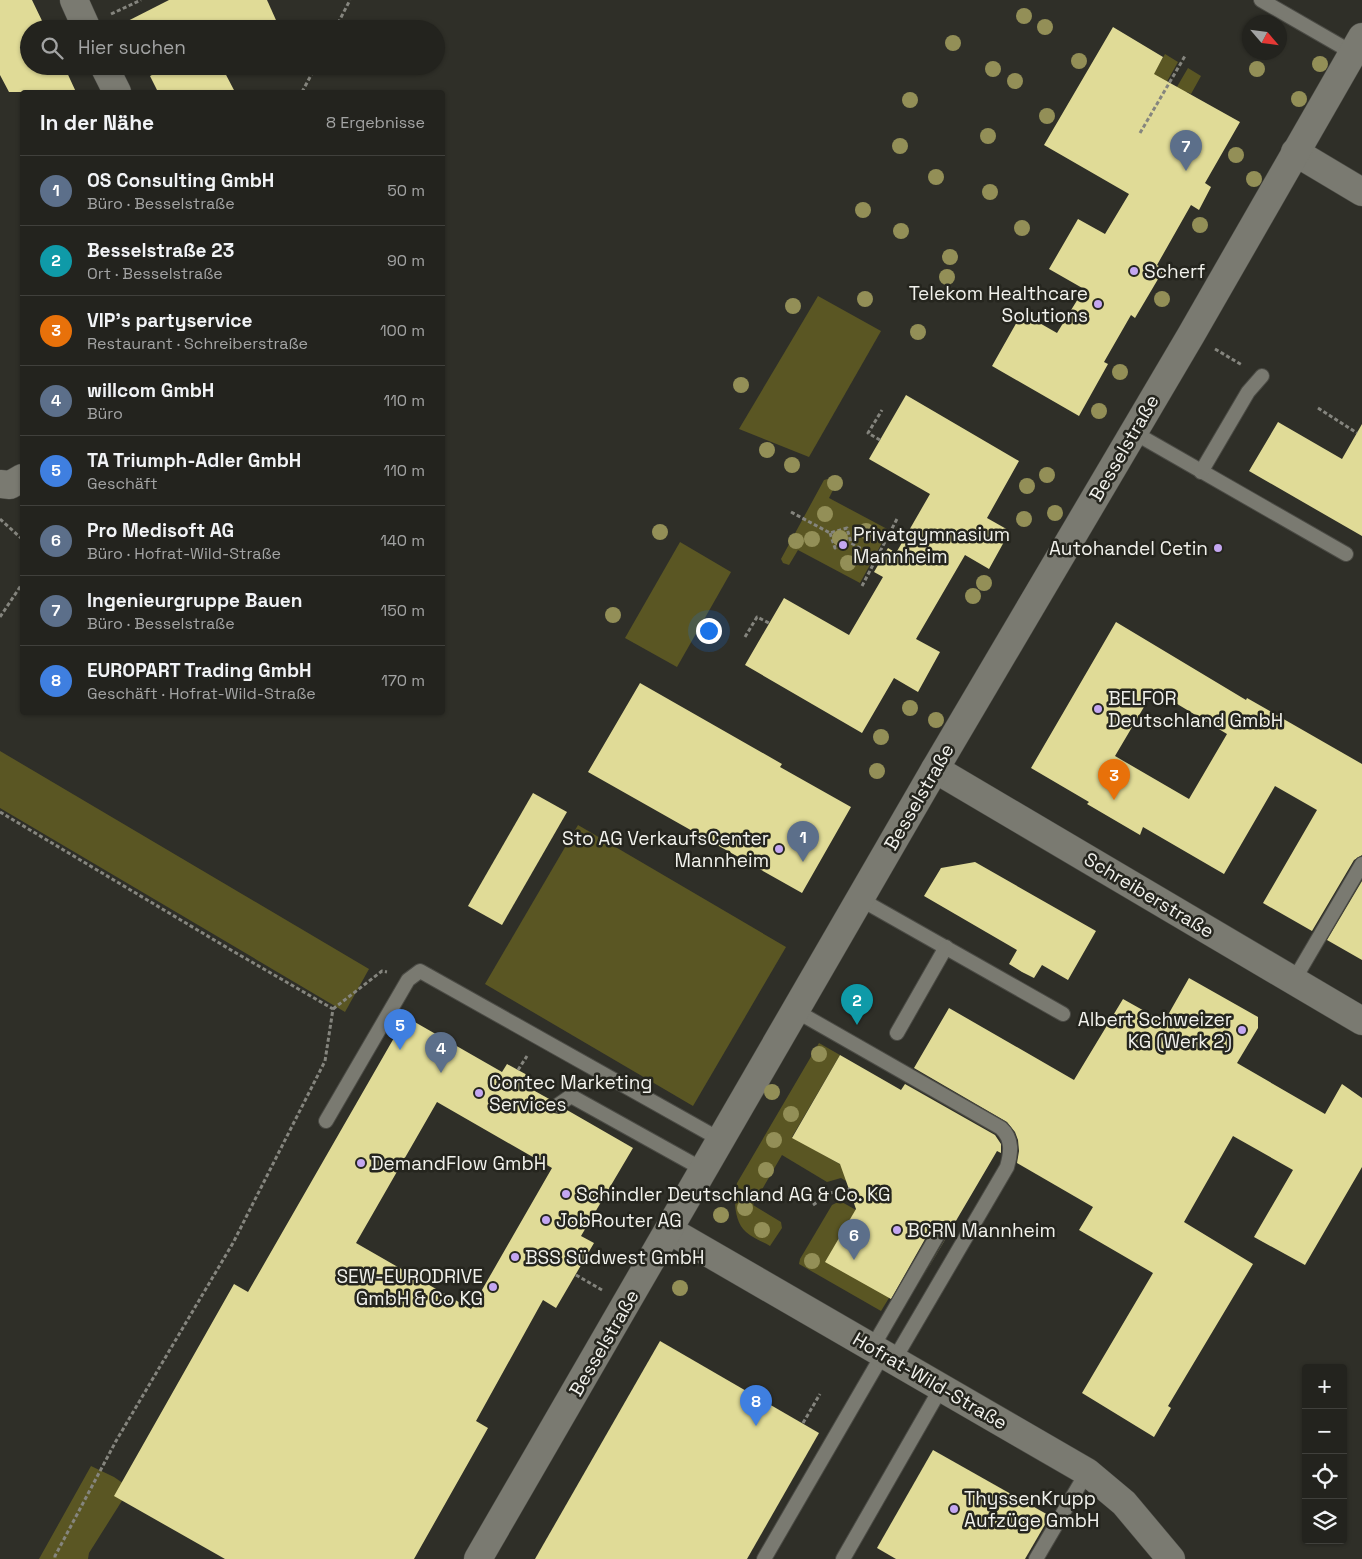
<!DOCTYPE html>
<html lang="de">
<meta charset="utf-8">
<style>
:root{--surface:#23231e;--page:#2f2f2b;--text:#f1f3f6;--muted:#a3a4a4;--line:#40403c;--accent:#8bbbb9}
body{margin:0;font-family:"Space Grotesk",sans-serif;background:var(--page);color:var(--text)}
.controls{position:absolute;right:15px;bottom:15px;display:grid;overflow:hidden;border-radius:5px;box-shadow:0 1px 4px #0004}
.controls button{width:45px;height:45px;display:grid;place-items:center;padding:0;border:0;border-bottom:1px solid var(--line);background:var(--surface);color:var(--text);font:25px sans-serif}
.compass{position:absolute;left:1242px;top:15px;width:45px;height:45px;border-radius:50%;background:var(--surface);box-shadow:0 1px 4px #0004;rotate:118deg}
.you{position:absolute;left:708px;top:630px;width:18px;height:18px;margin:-12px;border:4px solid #fff;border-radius:50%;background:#1a73e8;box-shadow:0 0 0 8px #1a73e833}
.badge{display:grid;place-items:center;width:32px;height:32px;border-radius:50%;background:var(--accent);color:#fff;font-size:16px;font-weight:700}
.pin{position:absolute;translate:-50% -41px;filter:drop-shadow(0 1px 2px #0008)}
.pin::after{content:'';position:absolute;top:26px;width:18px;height:15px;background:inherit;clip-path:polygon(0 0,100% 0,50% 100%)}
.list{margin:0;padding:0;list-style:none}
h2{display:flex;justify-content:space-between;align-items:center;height:65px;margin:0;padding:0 20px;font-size:21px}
h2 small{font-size:16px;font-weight:400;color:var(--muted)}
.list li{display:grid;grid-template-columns:32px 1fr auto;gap:15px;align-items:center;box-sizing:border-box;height:70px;padding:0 20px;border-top:1px solid var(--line)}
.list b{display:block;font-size:19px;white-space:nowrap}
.list p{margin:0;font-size:16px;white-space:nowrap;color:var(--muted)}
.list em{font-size:16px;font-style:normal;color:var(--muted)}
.icon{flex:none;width:28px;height:28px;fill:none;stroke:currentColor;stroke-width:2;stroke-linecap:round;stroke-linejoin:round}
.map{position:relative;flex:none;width:1362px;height:1559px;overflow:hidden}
.search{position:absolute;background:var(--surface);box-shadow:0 1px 4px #0004;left:20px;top:20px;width:425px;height:55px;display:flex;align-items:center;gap:12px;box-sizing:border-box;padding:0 18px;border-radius:28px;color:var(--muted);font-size:19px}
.panel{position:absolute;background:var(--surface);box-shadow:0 1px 4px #0004;left:20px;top:90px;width:425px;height:625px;border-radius:5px}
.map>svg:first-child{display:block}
.green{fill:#5a5623}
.building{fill:#e0db97;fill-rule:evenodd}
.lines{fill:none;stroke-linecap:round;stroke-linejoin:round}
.lane-casing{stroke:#4b4b45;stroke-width:16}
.street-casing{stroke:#4b4b45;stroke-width:29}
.path{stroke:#85857e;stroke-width:3;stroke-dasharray:4 2.5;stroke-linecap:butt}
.lane{stroke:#7a7a71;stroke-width:14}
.street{stroke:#7a7a71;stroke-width:28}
.tree{fill:#938f57}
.poi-dot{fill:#c4a7f1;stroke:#25251e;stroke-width:2}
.labels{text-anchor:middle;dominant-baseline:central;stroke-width:5;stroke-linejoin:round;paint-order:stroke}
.poi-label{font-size:19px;fill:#f1f1ec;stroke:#25251e;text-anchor:start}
.street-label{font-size:19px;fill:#f1f1ec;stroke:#25251e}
</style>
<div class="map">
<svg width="1362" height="1559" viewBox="0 0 1362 1559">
<rect width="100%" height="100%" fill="#2f2f28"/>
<!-- green -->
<g class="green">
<polygon points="1165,54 1178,62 1144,122 1124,124"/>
<polygon points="1188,68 1201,76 1191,94 1187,92 1158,143 1154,126"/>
<polygon points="818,296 881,331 809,457 739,429"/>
<polygon points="834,477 838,480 829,498 889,530 860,583 798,550 789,565 783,563 781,559 824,480"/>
<polygon points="680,542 731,572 677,667 625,638"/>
<polygon points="0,751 369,969 345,1012 0,808"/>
<polygon points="578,825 786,947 693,1106 485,984"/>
<path d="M 819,1043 L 840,1055 L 792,1137 L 852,1171 L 846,1181 L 841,1178 L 827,1182 L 782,1155 L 753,1205 L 781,1222 L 782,1228 L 770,1246 C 763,1242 753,1238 746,1232 C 733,1220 734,1198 737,1183 Z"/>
<polygon points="840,1201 856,1210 889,1298 881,1311 799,1264 800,1259 832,1205"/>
<polygon points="91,1466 114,1477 130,1488 89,1553 88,1559 39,1559"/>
</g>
<!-- building -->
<g class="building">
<polygon points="0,0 32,0 46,29 29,29 29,66 64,66 76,92 9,92 0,75"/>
<polygon points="169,0 267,0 280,29 112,29"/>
<polygon points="1113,27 1163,57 1154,74 1240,122 1205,183 1211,187 1199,210 1191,205 1157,265 1164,269 1135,318 1131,315 1104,362 1108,364 1079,416 992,366 1022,313 1057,333 1084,289 1049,269 1078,219 1105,234 1129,194 1044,145"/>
<polygon points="169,66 233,66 224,71 235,92 158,92 150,76"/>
<polygon points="906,395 1019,461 987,518 1010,531 989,569 965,555 916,639 940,652 918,692 894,678 862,733 745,665 784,598 849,635 883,577 874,572 888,548 896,553 930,494 869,459"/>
<polygon points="1278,422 1342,459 1362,424 1362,536 1249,471"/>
<path d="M 1116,622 L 1246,700 L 1247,698 L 1362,764 L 1362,855 L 1354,860 L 1312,931 L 1263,903 L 1317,810 L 1275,786 L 1224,874 L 1143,827 L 1140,835 L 1087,804 L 1089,802 L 1031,768 ZM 1154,690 L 1227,734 L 1189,799 L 1115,756 Z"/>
<polygon points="640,683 782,764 780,767 851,807 802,893 588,772"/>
<polygon points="533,793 567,812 502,925 468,906"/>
<polygon points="975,862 1096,931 1068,980 1042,965 1034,978 1022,972 1009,964 1017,950 924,896 941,868"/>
<polygon points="1362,881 1362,960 1327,940"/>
<polygon points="1189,978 1258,1017 1258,1028 1237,1063 1325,1114 1342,1084 1362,1098 1362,1167 1305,1265 1254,1237 1293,1170 1233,1136 1184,1222 1253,1264 1168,1406 1171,1408 1154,1437 1082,1393 1153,1273 1079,1230 1093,1207 1017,1163 1019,1151 1018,1140 1015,1132 1007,1122 914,1068 949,1008 1074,1080 1123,999 1164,1022"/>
<path d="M 406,1017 L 502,1072 L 507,1064 L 529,1076 L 524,1085 L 551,1100 L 549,1106 L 554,1113 L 559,1114 L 567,1110 L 633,1148 L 581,1236 L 594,1243 L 556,1308 L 543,1300 L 476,1421 L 488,1428 L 414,1559 L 225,1559 L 114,1496 L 234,1284 L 248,1292 ZM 437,1102 L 552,1168 L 471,1309 L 356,1243 Z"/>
<polygon points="840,1055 901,1090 905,1084 995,1135 1001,1144 1001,1153 997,1151 920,1282 949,1233 949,1225 945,1221 937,1221 933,1225 891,1299 825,1262 856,1209 840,1164 792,1138"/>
<polygon points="660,1341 819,1433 747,1559 535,1559"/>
<polygon points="933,1450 1050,1516 1025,1559 896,1559 877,1548"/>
</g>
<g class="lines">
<defs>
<g id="lane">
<polyline points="1261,0 1353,53"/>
<polyline points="1133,432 1346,554"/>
<polyline points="1201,472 1248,392 1262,376"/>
<polyline points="860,899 1063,1014"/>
<polyline points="1294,980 1362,864"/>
<path d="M 796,1011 L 1001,1128 C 1013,1139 1011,1153 1007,1167 L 894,1360"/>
<polyline points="897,1033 946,947"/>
<polyline points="558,1105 571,1096 704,1170"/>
<polyline points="326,1121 408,980 420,971 721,1140"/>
<polyline points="872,1348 941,1229"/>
<polyline points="764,1559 883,1354"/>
<polyline points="843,1559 941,1388"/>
<polyline points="1036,1559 1087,1472"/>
</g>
<g id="street">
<polyline points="74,0 87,29"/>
<polyline points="104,66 117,92"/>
<polyline points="1295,152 1362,192"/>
<polyline points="0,484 10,485 22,478"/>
<polyline points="935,769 1362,1021"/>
<polyline points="669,1230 1087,1472 1124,1503 1171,1559"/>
<polyline points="478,1559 935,769 1191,335 1362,37"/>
</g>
</defs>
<!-- lane casing -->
<use href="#lane" class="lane-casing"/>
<!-- street casing -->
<use href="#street" class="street-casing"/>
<!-- path -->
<g class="path">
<polyline points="111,14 141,0"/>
<polyline points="335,29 350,0"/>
<polyline points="302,92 316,66"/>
<polyline points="1140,133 1185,56"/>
<polyline points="1215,349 1242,365"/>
<polyline points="1318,408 1357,433"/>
<polyline points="880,440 868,433 882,410"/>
<polyline points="791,512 830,533 847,528 851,543 881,560"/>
<polyline points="0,519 22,539"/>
<polyline points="830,533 835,548 851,543"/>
<polyline points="862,586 898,517"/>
<polyline points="0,617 22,584"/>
<polyline points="745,637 757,617 769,623"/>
<polyline points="0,812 231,950 333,1009 325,1061 233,1243 116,1441 55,1556 55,1559"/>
<polyline points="333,1009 382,971 387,972"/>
<polyline points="518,1070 527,1056"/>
<polyline points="813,1205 830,1193 850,1189"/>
<polyline points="576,1275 602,1290"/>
<polyline points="803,1423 820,1394"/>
</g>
<!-- lane -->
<use href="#lane" class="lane"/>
<!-- street -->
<use href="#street" class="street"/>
</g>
<!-- trees -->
<g class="tree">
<circle cx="1024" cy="16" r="8"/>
<circle cx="1045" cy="27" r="8"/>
<circle cx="953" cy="43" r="8"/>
<circle cx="1079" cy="61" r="8"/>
<circle cx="1320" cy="64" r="8"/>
<circle cx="993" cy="69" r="8"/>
<circle cx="1257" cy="69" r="8"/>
<circle cx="1015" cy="81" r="8"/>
<circle cx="1299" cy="99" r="8"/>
<circle cx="910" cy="100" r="8"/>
<circle cx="1047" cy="116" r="8"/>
<circle cx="988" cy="136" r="8"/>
<circle cx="900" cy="146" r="8"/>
<circle cx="1236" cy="155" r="8"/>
<circle cx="936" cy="177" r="8"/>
<circle cx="1254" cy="179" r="8"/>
<circle cx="990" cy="192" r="8"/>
<circle cx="863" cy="210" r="8"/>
<circle cx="1200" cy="225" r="8"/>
<circle cx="1022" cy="228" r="8"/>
<circle cx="901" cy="231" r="8"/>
<circle cx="950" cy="257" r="8"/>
<circle cx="947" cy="277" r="8"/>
<circle cx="865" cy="299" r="8"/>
<circle cx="1162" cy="299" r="8"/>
<circle cx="793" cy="306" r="8"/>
<circle cx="918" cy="332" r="8"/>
<circle cx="1120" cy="372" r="8"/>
<circle cx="741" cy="385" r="8"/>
<circle cx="1099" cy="411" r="8"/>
<circle cx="767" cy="450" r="8"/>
<circle cx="792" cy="465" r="8"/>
<circle cx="1047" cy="475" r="8"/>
<circle cx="835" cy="483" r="8"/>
<circle cx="1027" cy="486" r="8"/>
<circle cx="1055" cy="513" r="8"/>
<circle cx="825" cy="514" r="8"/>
<circle cx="1024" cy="519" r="8"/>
<circle cx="866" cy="531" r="8"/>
<circle cx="660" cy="532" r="8"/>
<circle cx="840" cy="538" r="8"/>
<circle cx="812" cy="539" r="8"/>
<circle cx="796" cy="541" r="8"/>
<circle cx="848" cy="563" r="8"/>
<circle cx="984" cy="583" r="8"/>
<circle cx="973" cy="596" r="8"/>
<circle cx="613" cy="615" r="8"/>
<circle cx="910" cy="708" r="8"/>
<circle cx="936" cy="720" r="8"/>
<circle cx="881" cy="737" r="8"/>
<circle cx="877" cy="771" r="8"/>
<circle cx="819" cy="1054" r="8"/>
<circle cx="772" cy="1092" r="8"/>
<circle cx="791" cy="1114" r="8"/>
<circle cx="774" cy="1140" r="8"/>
<circle cx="766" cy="1170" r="8"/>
<circle cx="745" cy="1208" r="8"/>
<circle cx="721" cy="1215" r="8"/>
<circle cx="762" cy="1230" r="8"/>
<circle cx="812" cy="1261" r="8"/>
<circle cx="680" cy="1288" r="8"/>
</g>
<!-- markers -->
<g class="poi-dot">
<circle cx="1134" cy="271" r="5"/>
<circle cx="1098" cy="304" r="5"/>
<circle cx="843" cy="545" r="5"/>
<circle cx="1218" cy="548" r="5"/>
<circle cx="1098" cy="709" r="5"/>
<circle cx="779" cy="849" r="5"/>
<circle cx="1242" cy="1030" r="5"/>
<circle cx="479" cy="1093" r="5"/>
<circle cx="361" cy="1163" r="5"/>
<circle cx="566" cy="1194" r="5"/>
<circle cx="546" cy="1220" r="5"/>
<circle cx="897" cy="1230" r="5"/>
<circle cx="515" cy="1257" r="5"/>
<circle cx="493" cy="1287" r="5"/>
<circle cx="954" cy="1509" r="5"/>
</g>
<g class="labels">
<!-- poi labels -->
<g class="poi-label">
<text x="1144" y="271">Scherf</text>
<text x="1088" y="293" text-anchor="end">Telekom Healthcare<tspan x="1088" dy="22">Solutions</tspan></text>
<text x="853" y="534">Privatgymnasium<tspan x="853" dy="22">Mannheim</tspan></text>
<text x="1208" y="548" text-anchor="end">Autohandel Cetin</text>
<text x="1108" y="698">BELFOR<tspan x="1108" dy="22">Deutschland GmbH</tspan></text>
<text x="769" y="838" text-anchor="end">Sto AG VerkaufsCenter<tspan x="769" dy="22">Mannheim</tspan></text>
<text x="1232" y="1019" text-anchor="end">Albert Schweizer<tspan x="1232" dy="22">KG (Werk 2)</tspan></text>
<text x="489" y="1082">Contec Marketing<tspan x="489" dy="22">Services</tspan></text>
<text x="371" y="1163">DemandFlow GmbH</text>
<text x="576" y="1194">Schindler Deutschland AG &amp; Co. KG</text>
<text x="556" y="1220">JobRouter AG</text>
<text x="907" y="1230">BCRN Mannheim</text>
<text x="525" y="1257">BSS Südwest GmbH</text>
<text x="483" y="1276" text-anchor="end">SEW-EURODRIVE<tspan x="483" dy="22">GmbH &amp; Co KG</tspan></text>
<text x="964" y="1498">ThyssenKrupp<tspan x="964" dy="22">Aufzüge GmbH</tspan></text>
</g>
<!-- street labels -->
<g class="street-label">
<text transform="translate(1124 448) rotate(-60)">Besselstraße</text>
<text transform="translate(919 797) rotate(-60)">Besselstraße</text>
<text transform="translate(1149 895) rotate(31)">Schreiberstraße</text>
<text transform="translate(604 1343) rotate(-60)">Besselstraße</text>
<text transform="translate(930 1381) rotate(30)">Hofrat-Wild-Straße</text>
</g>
</g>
</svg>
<div class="controls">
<button>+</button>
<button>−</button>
<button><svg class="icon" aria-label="locate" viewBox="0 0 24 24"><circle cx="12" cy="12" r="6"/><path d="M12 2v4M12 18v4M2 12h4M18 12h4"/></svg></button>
<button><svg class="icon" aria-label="layers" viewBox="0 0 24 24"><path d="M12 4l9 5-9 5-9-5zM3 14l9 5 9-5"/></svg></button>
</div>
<svg class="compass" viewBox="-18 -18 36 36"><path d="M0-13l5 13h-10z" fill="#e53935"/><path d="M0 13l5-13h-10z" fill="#a3a4a4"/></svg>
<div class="you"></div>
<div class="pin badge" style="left:803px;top:862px;background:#5c6f8a">1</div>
<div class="pin badge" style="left:857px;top:1025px;background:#0f9aa8">2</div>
<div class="pin badge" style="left:1114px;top:800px;background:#e8710a">3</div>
<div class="pin badge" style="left:441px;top:1073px;background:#5c6f8a">4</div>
<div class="pin badge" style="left:400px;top:1050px;background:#3f7fe0">5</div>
<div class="pin badge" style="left:854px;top:1260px;background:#5c6f8a">6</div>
<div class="pin badge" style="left:1186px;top:171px;background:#5c6f8a">7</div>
<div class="pin badge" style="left:756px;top:1426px;background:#3f7fe0">8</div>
<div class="search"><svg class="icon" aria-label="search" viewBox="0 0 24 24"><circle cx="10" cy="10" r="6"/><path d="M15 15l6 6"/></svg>Hier suchen</div>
<section class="panel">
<h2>In der Nähe<small>8 Ergebnisse</small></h2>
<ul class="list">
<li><span class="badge" style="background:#5c6f8a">1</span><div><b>OS Consulting GmbH</b><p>Büro · Besselstraße</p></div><em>50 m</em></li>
<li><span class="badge" style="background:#0f9aa8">2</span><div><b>Besselstraße 23</b><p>Ort · Besselstraße</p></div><em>90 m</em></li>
<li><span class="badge" style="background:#e8710a">3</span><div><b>VIP’s partyservice</b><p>Restaurant · Schreiberstraße</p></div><em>100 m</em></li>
<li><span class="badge" style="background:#5c6f8a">4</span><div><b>willcom GmbH</b><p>Büro</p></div><em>110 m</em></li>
<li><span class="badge" style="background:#3f7fe0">5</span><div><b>TA Triumph-Adler GmbH</b><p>Geschäft</p></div><em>110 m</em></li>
<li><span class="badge" style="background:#5c6f8a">6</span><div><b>Pro Medisoft AG</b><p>Büro · Hofrat-Wild-Straße</p></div><em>140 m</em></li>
<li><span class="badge" style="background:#5c6f8a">7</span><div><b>Ingenieurgruppe Bauen</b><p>Büro · Besselstraße</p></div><em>150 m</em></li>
<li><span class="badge" style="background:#3f7fe0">8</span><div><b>EUROPART Trading GmbH</b><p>Geschäft · Hofrat-Wild-Straße</p></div><em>170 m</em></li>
</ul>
</section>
</div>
